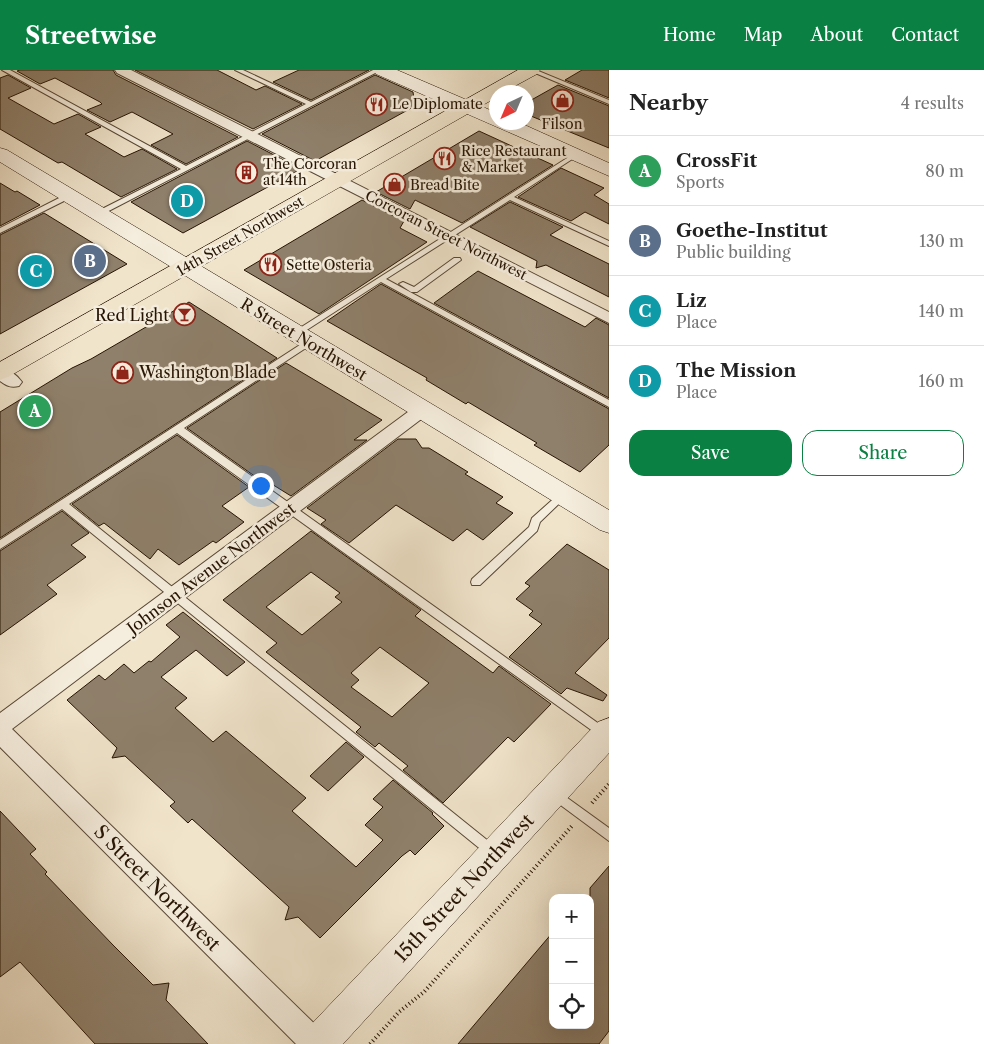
<!DOCTYPE html>
<meta charset="utf-8">
<style>
:root{--surface:#fff;--page:#f2f2f2;--text:#222;--muted:#767676;--line:#e0e0e0;--accent:#0b8043}
body{margin:0;font-family:"Libre Caslon Text",serif;background:var(--page);color:var(--text)}
.controls{position:absolute;right:15px;bottom:15px;display:grid;overflow:hidden;border-radius:10px;box-shadow:0 5px 20px #0002}
.controls button{width:45px;height:45px;display:grid;place-items:center;padding:0;border:0;border-bottom:1px solid var(--line);background:var(--surface);color:var(--text);font:25px sans-serif}
.compass{position:absolute;left:489px;top:15px;width:45px;height:45px;border-radius:50%;background:var(--surface);box-shadow:0 5px 20px #0002;rotate:224deg}
.you{position:absolute;left:260px;top:415px;width:18px;height:18px;margin:-12px;border:4px solid #fff;border-radius:50%;background:#1a73e8;box-shadow:0 0 0 8px #1a73e833}
.badge{display:grid;place-items:center;width:32px;height:32px;border-radius:50%;background:var(--accent);color:#fff;font-size:16px;font-weight:700}
.pin{position:absolute;translate:-50% -50%;border:2px solid #fff;box-shadow:0 1px 5px #0006}
.list{margin:0;padding:0;list-style:none}
h2{display:flex;justify-content:space-between;align-items:center;height:65px;margin:0;padding:0 20px;font-size:21px}
h2 small{font-size:16px;font-weight:400;color:var(--muted)}
.list li{display:grid;grid-template-columns:32px 1fr auto;gap:15px;align-items:center;box-sizing:border-box;height:70px;padding:0 20px;border-top:1px solid var(--line)}
.list b{display:block;font-size:19px;white-space:nowrap}
.list p{margin:0;font-size:16px;white-space:nowrap;color:var(--muted)}
.list em{font-size:16px;font-style:normal;color:var(--muted)}
.actions{display:flex;gap:10px;padding:15px 20px}
.actions a{flex:1;padding:11px 0;border:1px solid var(--accent);border-radius:15px;text-align:center;font-size:18px;color:var(--accent)}
.actions .main{background:var(--accent);color:#fff}
.icon{flex:none;width:28px;height:28px;fill:none;stroke:currentColor;stroke-width:2;stroke-linecap:round;stroke-linejoin:round}
.map{position:relative;flex:none;width:609px;height:974px;overflow:hidden}
header{display:flex;align-items:center;gap:30px;box-sizing:border-box;height:70px;padding:0 25px;background:var(--accent);color:#fff}
header strong{font-size:24px}
nav{display:flex;gap:28px;margin-inline-start:auto;font-size:18px}
main{display:flex}
aside{flex:1;background:var(--surface)}
.map>svg:first-child{display:block}
.building{fill:#8f806b;stroke:#261403;fill-rule:evenodd}
.lines{fill:none;stroke-linecap:round;stroke-linejoin:round}
.lane-casing{stroke:#584835;stroke-width:2}
.street-casing{stroke:#584835;stroke-width:2}
.secondary-casing{stroke:#261403;stroke-width:1}
.primary-casing{stroke:#261403;stroke-width:1}
.path{stroke:#261403;stroke-width:4;stroke-dasharray:1 3;stroke-linecap:butt}
.lane{fill:#f5eddd;fill-rule:evenodd}
.street{fill:#f5eddd;fill-rule:evenodd}
.secondary{fill:#f5eddd;fill-rule:evenodd}
.primary{fill:#f0e4cb;fill-rule:evenodd}
.labels{text-anchor:middle;dominant-baseline:central;stroke-width:5;stroke-linejoin:round;paint-order:stroke}
.far-poi-label{font-size:14px;fill:#261403;stroke:#f5eddd;text-anchor:start}
.far-street-label{font-size:14px;fill:#261403;stroke:#f5eddd}
.poi-label{font-size:16px;fill:#261403;stroke:#f5eddd;text-anchor:end}
.street-label{font-size:16px;fill:#261403;stroke:#f5eddd}
.near-street-label{font-size:19px;fill:#261403;stroke:#f5eddd}
</style>
<header>
<strong>Streetwise</strong>
<nav><a>Home</a><a>Map</a><a>About</a><a>Contact</a></nav>
</header>
<main>
<div class="map">
<svg width="609" height="974" viewBox="0 0 609 974">
<rect width="100%" height="100%" fill="#f0e4cb"/>
<filter id="stains"><feTurbulence type="fractalNoise" baseFrequency=".004" numOctaves="4"/><feColorMatrix values="0 0 0 0 .2 0 0 0 0 .09 0 0 0 0 .02 0 0 0 .5 -.17"/></filter>
<radialGradient id="worn" r=".72"><stop offset=".6" stop-color="#630" stop-opacity="0"/><stop offset="1" stop-color="#630" stop-opacity=".3"/></radialGradient>
<!-- building -->
<g class="building">
<polygon points="20,0 113,0 116,5 238,67 186,94 151,75 173,64 132,42 110,52 87,40 102,34 100,32 55,8 40,14 17,1"/>
<polygon points="135,0 217,0 256,20 265,16 302,34 253,59"/>
<polygon points="299,0 369,0 311,30 273,12"/>
<polygon points="582,0 609,0 609,28 565,10"/>
<polygon points="8,5 31,18 8,28 54,54 78,44 101,57 85,64 124,87 142,79 177,99 121,127 62,92 58,93 0,59 0,8"/>
<polygon points="375,5 413,22 415,36 315,91 262,64"/>
<polygon points="558,15 609,36 609,78 526,44 526,33"/>
<polygon points="479,61 553,95 462,153 415,130 410,139 376,122"/>
<polygon points="247,71 301,99 183,163 131,132"/>
<polygon points="561,98 604,118 594,125 609,134 609,154 585,142 571,151 518,127"/>
<polygon points="0,113 15,122 17,121 40,135 0,156"/>
<polygon points="362,130 404,151 400,158 427,172 319,244 244,200"/>
<polygon points="510,132 563,157 550,165 609,194 609,227 546,195 536,198 537,191 470,157"/>
<polygon points="44,143 127,194 0,264 0,165"/>
<polygon points="478,201 585,257 596,248 609,255 609,328 434,233"/>
<polygon points="381,214 609,339 609,375 580,402 534,375 537,373 468,332 466,334 426,310 427,308 327,251"/>
<polygon points="189,232 277,288 0,468 0,342 72,298 91,289"/>
<polygon points="286,293 382,350 354,370 367,370 291,426 262,408 260,410 187,358"/>
<polygon points="177,365 249,417 222,436 244,452 216,473 213,471 179,495 158,479 150,489 104,453 99,456 72,434"/>
<polygon points="398,369 416,369 422,378 429,378 468,402 465,404 503,427 496,433 513,443 483,470 467,459 453,471 396,435 349,473 321,454 326,450 307,438"/>
<polygon points="62,441 89,463 71,475 86,487 47,515 57,524 0,565 0,481"/>
<path d="M 311,461 L 421,540 L 415,546 L 493,603 L 499,596 L 551,634 L 514,672 L 508,667 L 443,733 L 403,700 L 408,696 L 379,673 L 375,677 L 356,662 L 361,657 L 266,582 L 277,573 L 223,530 ZM 311,502 L 340,523 L 335,527 L 342,532 L 302,565 L 266,537 ZM 380,577 L 429,613 L 392,647 L 351,617 L 359,610 L 351,603 Z"/>
<polygon points="567,474 609,500 609,568 575,603 607,625 603,631 567,618 561,624 509,587 542,554 529,545 533,541 516,529 530,516 525,513"/>
<polygon points="183,542 245,592 227,606 196,580 161,607 187,628 175,638 213,672 226,661 306,728 292,741 356,797 383,770 365,755 383,737 373,729 393,710 433,743 432,744 444,756 415,785 410,780 402,786 320,868 298,847 285,850 289,837 192,749 188,753 170,736 175,732 125,686 112,688 117,678 67,630 99,605 105,610 124,594 134,603 149,591 151,592 180,567 166,555"/>
<polygon points="346,672 364,687 328,721 310,706"/>
<polygon points="0,741 36,779 30,784 47,802 45,804 113,875 153,915 169,913 166,930 208,974 95,974 20,892 0,907"/>
<polygon points="609,796 609,961 599,974 458,974 553,862 553,955 590,955 590,818"/>
</g>
<g class="lines">
<defs>
<g id="lane">
<polygon points="2,0 10,0 186,96 306,34 235,0 243,0 311,32 373,0 381,0 99,146 96,146 96,142 181,99"/>
<polygon points="528,0 536,0 609,30 609,34"/>
<polygon points="575,83 578,85 577,86 514,127 609,171 609,176 510,130 386,209 609,330 609,337 381,212 299,265 296,266 292,263"/>
<polygon points="67,124 74,126 0,163 0,158"/>
<polygon points="454,188 460,188 461,190 417,222 411,222 399,214 403,212 414,217"/>
<polygon points="309,269 313,272 312,274 184,358 609,661 609,667 605,669 601,667 177,363 69,434 497,778 499,782 497,786 493,788 489,786 62,439 0,479 0,470"/>
<polygon points="563,422 568,425 566,427 540,452 537,461 480,515 472,515 471,512 472,509 529,457 532,448 560,423"/>
<polygon points="555,719 609,758 609,771 551,728 549,724 551,720"/>
</g>
<g id="street">
<polygon points="115,0 131,0 609,242 609,253 117,3"/>
<path d="M 0,296 C 8,299 17,305 22,312 L 19,316 C 11,318 7,316 0,311 Z"/>
<polygon points="422,334 428,336 431,340 428,344 12,659 325,964 329,974 296,974 0,677 0,643 416,336"/>
</g>
<g id="secondary">
<polygon points="373,0 397,0 497,43 497,52 518,52 609,93 609,106 376,4"/>
<polygon points="0,78 7,80 609,440 609,463 600,460 0,92"/>
<polygon points="609,648 609,683 343,974 299,974 305,961 598,652"/>
</g>
<polygon id="primary" points="518,0 540,0 537,4 504,22 497,22 497,27 8,307 0,310 0,292"/>
</defs>
<!-- lane casing -->
<use href="#lane" class="lane-casing"/>
<!-- street casing -->
<use href="#street" class="street-casing"/>
<!-- secondary casing -->
<use href="#secondary" class="secondary-casing"/>
<!-- primary casing -->
<use href="#primary" class="primary-casing"/>
<!-- path -->
<g class="path">
<polyline points="592,733 609,714"/>
<polyline points="370,974 399,942 424,922 572,756"/>
</g>
<!-- lane -->
<use href="#lane" class="lane"/>
<!-- street -->
<use href="#street" class="street"/>
<!-- secondary -->
<use href="#secondary" class="secondary"/>
<!-- primary -->
<use href="#primary" class="primary"/>
</g>
<!-- icons -->
<defs>
<symbol id="shop-ring" viewBox="-11 -11 22 22"><circle r="9.5" fill="#f5eddd" stroke="#8f2418" stroke-width="1.5"/><path d="M-5-2.5h2.3a2.7 3.5 0 0 1 5.4 0H5L5.5 6h-11ZM-1.5-2.5h3a1.5 2.3 0 0 0-3 0Z" fill="#8f2418"/></symbol>
<symbol id="restaurant-ring" viewBox="-11 -11 22 22"><circle r="9.5" fill="#f5eddd" stroke="#8f2418" stroke-width="1.5"/><path d="M-5-6h1v4h1v-4h1v4h1v-4h1v5L-1.5 .5V6h-2V.5L-5-1ZM5-6V6H3V1.5H1.5Q1.5-4 5-6Z" fill="#8f2418"/></symbol>
<symbol id="building-ring" viewBox="-11 -11 22 22"><circle r="9.5" fill="#f5eddd" stroke="#8f2418" stroke-width="1.5"/><path d="M-4-6H4V6H1V3H-1V6H-4ZM-2.5-4.3h1.7v1.8h-1.7ZM.8-4.3h1.7v1.8H.8ZM-2.5-1h1.7V.8h-1.7ZM.8-1h1.7V.8H.8Z" fill="#8f2418"/></symbol>
<symbol id="bar-ring" viewBox="-11 -11 22 22"><circle r="9.5" fill="#f5eddd" stroke="#8f2418" stroke-width="1.5"/><path d="M-6-5H6L.8 .8V4.5H3.5V6h-7V4.5H-.8V.8Z" fill="#8f2418"/></symbol>
</defs>
<g fill-rule="evenodd">
<use href="#shop-ring" x="550" y="18" width="25" height="25"/>
<use href="#restaurant-ring" x="364" y="22" width="25" height="25"/>
<use href="#restaurant-ring" x="432" y="76" width="25" height="25"/>
<use href="#building-ring" x="234" y="90" width="25" height="25"/>
<use href="#shop-ring" x="382" y="102" width="25" height="25"/>
<use href="#restaurant-ring" x="258" y="182" width="25" height="25"/>
<use href="#bar-ring" x="172" y="232" width="25" height="25"/>
<use href="#shop-ring" x="110" y="290" width="25" height="25"/>
</g>
<g class="labels">
<!-- far-poi labels -->
<g class="far-poi-label">
<text x="392" y="34">Le Diplomate</text>
<text x="562" y="54" text-anchor="middle">Filson</text>
<text x="461" y="81">Rice Restaurant<tspan x="461" dy="16">&amp; Market</tspan></text>
<text x="263" y="94">The Corcoran<tspan x="263" dy="16">at 14th</tspan></text>
<text x="410" y="115">Bread Bite</text>
<text x="286" y="195">Sette Osteria</text>
</g>
<!-- far-street labels -->
<g class="far-street-label">
<text transform="translate(446 165) rotate(27)">Corcoran Street Northwest</text>
<text transform="translate(240 166) rotate(-30)">14th Street Northwest</text>
</g>
<!-- poi labels -->
<g class="poi-label">
<text x="169" y="245">Red Light</text>
<text x="139" y="302" text-anchor="start">Washington Blade</text>
</g>
<!-- street labels -->
<g class="street-label">
<text transform="translate(304 269) rotate(31)">R Street Northwest</text>
<text transform="translate(211 498) rotate(-37)">Johnson Avenue Northwest</text>
</g>
<!-- near-street labels -->
<g class="near-street-label">
<text transform="translate(157 818) rotate(45)">S Street Northwest</text>
<text transform="translate(464 818) rotate(-47)">15th Street Northwest</text>
</g>
</g>
<rect width="100%" height="100%" filter="url(#stains)"/>
<rect width="100%" height="100%" fill="url(#worn)"/>
</svg>
<div class="controls">
<button>+</button>
<button>−</button>
<button><svg class="icon" aria-label="locate" viewBox="0 0 24 24"><circle cx="12" cy="12" r="6"/><path d="M12 2v4M12 18v4M2 12h4M18 12h4"/></svg></button>
</div>
<svg class="compass" viewBox="-18 -18 36 36"><path d="M0-13l5 13h-10z" fill="#e53935"/><path d="M0 13l5-13h-10z" fill="#767676"/></svg>
<div class="you"></div>
<div class="pin badge" style="left:35px;top:341px;background:#2e9e5b">A</div>
<div class="pin badge" style="left:90px;top:191px;background:#5c6f8a">B</div>
<div class="pin badge" style="left:36px;top:201px;background:#0f9aa8">C</div>
<div class="pin badge" style="left:187px;top:131px;background:#0f9aa8">D</div>
</div>
<aside>
<h2>Nearby<small>4 results</small></h2>
<ul class="list">
<li><span class="badge" style="background:#2e9e5b">A</span><div><b>CrossFit</b><p>Sports</p></div><em>80 m</em></li>
<li><span class="badge" style="background:#5c6f8a">B</span><div><b>Goethe-Institut</b><p>Public building</p></div><em>130 m</em></li>
<li><span class="badge" style="background:#0f9aa8">C</span><div><b>Liz</b><p>Place</p></div><em>140 m</em></li>
<li><span class="badge" style="background:#0f9aa8">D</span><div><b>The Mission</b><p>Place</p></div><em>160 m</em></li>
</ul>
<div class="actions"><a class="main">Save</a><a>Share</a></div>
</aside>
</main>
